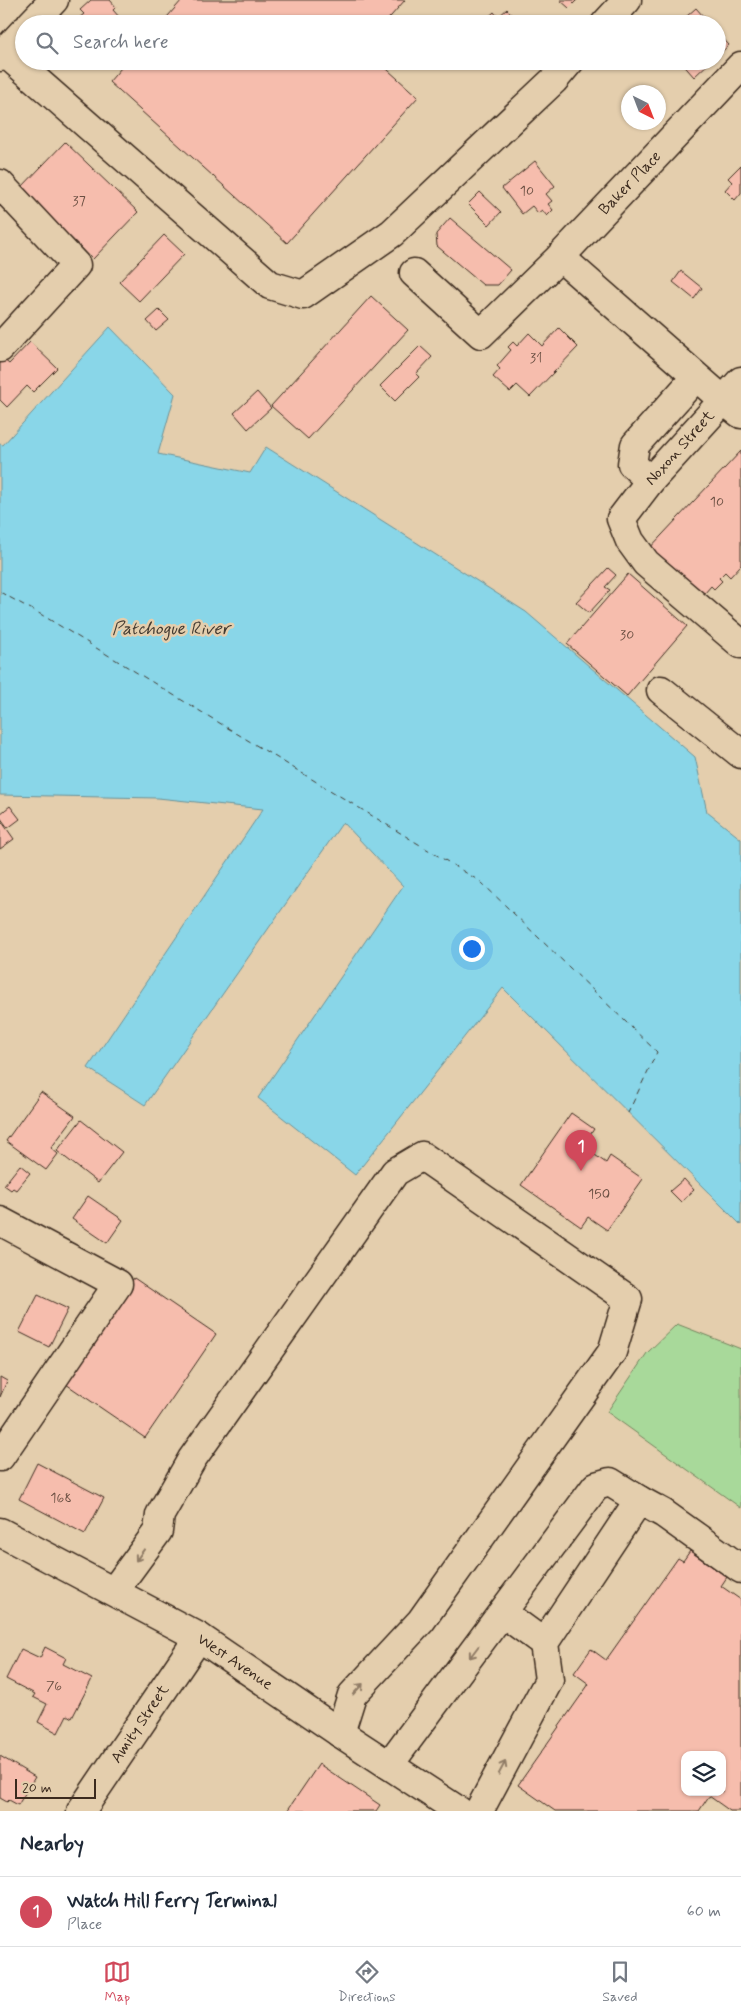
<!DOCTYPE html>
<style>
:root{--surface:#fff;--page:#f2f2f3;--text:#1f2937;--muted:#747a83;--line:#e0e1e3;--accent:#d1495b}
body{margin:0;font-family:Mynerve,sans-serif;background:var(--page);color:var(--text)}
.controls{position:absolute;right:15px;bottom:15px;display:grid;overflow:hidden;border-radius:10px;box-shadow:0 1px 4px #0004}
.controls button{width:45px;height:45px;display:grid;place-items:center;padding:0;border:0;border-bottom:1px solid var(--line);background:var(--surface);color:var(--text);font:25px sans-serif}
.compass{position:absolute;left:621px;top:85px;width:45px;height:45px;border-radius:50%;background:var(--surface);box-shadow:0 1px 4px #0004;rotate:138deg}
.scale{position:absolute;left:15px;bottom:12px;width:81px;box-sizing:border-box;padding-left:5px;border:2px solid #3b2a1e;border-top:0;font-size:14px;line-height:18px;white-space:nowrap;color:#3b2a1e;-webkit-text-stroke:4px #e4cead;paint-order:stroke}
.you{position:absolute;left:471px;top:948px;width:18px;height:18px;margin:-12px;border:4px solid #fff;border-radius:50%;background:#1a73e8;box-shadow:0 0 0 8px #1a73e833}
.badge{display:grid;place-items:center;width:32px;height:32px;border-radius:50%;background:var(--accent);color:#fff;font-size:16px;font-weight:700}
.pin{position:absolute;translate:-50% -41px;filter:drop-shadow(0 1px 2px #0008)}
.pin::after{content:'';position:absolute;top:26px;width:18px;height:15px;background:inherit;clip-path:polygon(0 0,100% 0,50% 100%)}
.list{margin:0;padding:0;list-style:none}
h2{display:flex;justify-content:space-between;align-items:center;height:65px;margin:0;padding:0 20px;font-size:21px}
h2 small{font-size:16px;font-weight:400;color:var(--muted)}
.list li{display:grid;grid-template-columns:32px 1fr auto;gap:15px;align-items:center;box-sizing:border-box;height:70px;padding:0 20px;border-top:1px solid var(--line)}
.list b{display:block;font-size:19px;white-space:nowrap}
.list p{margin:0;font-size:16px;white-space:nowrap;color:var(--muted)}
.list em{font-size:16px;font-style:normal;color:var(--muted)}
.icon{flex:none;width:28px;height:28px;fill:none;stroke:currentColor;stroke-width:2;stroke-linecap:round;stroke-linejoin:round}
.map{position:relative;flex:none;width:741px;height:1811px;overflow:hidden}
.search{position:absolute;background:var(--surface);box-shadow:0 1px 4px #0004;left:15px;right:15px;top:15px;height:55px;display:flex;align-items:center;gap:12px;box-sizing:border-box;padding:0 18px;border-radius:28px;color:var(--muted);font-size:19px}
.sheet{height:135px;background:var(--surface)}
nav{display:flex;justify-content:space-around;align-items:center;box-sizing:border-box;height:70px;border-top:1px solid var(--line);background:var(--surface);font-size:14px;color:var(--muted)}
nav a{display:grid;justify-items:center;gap:2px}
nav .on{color:var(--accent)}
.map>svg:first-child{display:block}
.green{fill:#a8d99a;stroke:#72825c}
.water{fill:#89d6e8;stroke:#6a9197}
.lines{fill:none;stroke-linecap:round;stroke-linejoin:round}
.ferry{stroke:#433b32;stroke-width:1;stroke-dasharray:6 5;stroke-linecap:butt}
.building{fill:#f6bdad;stroke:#3b2a1e;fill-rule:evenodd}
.minor-casing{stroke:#3b2a1e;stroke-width:31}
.minor{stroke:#e4cead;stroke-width:28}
.oneway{stroke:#907c66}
.labels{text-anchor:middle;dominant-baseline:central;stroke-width:5;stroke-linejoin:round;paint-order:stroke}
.number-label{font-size:14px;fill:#6a4f42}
.street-label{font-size:16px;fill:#3b2a1e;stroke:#e4cead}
.water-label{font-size:18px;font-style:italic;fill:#433b32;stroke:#e4cead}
</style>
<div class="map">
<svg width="741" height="1811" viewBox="0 0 741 1811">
<rect width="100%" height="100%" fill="#e4cead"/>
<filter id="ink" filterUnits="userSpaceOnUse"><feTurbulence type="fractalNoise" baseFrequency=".02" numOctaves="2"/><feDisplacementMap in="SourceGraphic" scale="10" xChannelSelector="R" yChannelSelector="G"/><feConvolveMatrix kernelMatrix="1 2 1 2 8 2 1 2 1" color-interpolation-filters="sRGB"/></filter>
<g filter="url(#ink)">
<!-- green -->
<polygon class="green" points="677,1324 741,1349 741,1508 607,1412 647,1353"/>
<!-- water -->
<polygon class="water" points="110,327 175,394 158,454 250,473 266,447 526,612 695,757 707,812 741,839 741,1225 503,988 355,1175 258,1098 403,886 343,822 145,1105 88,1068 263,809 158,798 0,795 0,444 3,445"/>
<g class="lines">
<!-- ferry -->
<polyline class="ferry" points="0,592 42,615 481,882 657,1052 628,1113"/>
</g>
<!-- building -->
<g class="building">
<polygon points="91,0 110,0 116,7 113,10 120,18 113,24 75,24 74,22 84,14 80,10"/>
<polygon points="182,0 405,0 384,24 161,24"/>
<polygon points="560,0 577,0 569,8"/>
<polygon points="696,8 710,24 678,24"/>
<polygon points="507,9 521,24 487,24 484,21 494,12 498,17"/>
<polygon points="717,32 729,45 717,56"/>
<polygon points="127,61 378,61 418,97 287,243 109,82"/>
<polygon points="680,61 711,61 694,77"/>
<polygon points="65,142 138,212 93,259 20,189"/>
<polygon points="535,161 555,186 546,194 552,201 548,204 553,210 547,216 542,210 538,213 532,206 522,214 502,188"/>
<polygon points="741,165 741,193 735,200 725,190 732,182 728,178"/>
<polygon points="480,192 501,212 489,225 468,204"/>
<polygon points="450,218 511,270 498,285 483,285 437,246 436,234"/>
<polygon points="164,235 184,254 139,301 119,282"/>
<polygon points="681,271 702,288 694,299 673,282"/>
<polygon points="371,296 408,330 308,439 271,406"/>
<polygon points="159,310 169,320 156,331 147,321"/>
<polygon points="559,328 578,347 530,397 517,385 510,392 493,377 500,369 497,366 511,350 508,347 513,342 517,346 529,333 542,346"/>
<polygon points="30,342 57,368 33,392 27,386 7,407 0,400 0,360 2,358 9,364"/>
<polygon points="420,346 432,357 416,374 419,377 395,401 380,386"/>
<polygon points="257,392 271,408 248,429 234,413"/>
<polygon points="741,451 741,565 730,577 725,572 719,578 722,581 714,589 711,586 698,601 646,552"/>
<polygon points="608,568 616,575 605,587 610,590 589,613 576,602"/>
<polygon points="628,574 687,626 627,696 567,644"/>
<polygon points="10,806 20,819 8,828 0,817 0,814"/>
<polygon points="0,819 14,839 0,849"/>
<polygon points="41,1092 75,1116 51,1148 58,1154 46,1170 6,1141"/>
<polygon points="571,1113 594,1129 588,1138 593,1141 588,1150 606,1163 610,1156 643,1179 607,1230 588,1217 581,1227 521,1185"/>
<polygon points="81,1120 122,1152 98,1183 57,1151"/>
<polygon points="20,1165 30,1173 16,1190 13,1188 11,1190 4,1185"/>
<polygon points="684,1179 694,1190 681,1202 670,1191"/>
<polygon points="88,1196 123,1220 107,1243 72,1219"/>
<polygon points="134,1278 216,1334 145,1438 63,1382"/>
<polygon points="38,1295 68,1309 49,1347 19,1332"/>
<polygon points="0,1377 7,1381 0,1397"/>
<polygon points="37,1463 104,1498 85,1534 19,1499"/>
<path d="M 690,1551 L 727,1577 L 721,1586 L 741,1600 L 741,1811 L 730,1811 L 709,1796 L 699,1811 L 555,1811 L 518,1785 L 589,1684 L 574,1673 L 591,1649 L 606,1660 L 678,1558 L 683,1561 ZM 685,1755 L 722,1755 L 722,1792 L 685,1792 Z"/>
<polygon points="45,1647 66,1658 63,1664 92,1679 72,1718 67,1715 58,1733 38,1722 47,1704 33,1697 35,1694 6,1679 21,1649 40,1658"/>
<polygon points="0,1756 35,1777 18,1805 9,1800 7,1802 0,1798"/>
<polygon points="319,1764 380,1805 376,1811 287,1811"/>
</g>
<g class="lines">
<defs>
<g id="minor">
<polyline points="31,24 54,0"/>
<polyline points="605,24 627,0"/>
<polyline points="4,52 270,285 303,295 392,233 554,80 570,61"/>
<polyline points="0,57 24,31"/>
<polyline points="0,184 76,265 0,348"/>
<polyline points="560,257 723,400 741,414"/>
<polyline points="414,273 481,334 560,257 741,66"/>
<polyline points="741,381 650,481 621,519 630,541 646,563 741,644"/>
<polyline points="650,481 632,464 635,445 696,377"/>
<polyline points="661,690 741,754"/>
<polyline points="0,1221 118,1284 0,1457"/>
<polyline points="0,1532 199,1637 340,1733 459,1811"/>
<polyline points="114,1591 158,1531 160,1515 192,1459 395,1172 422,1156 628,1299 612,1352 421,1621 352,1695 340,1733"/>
<polyline points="503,1613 544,1643"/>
<polyline points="389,1765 596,1486 610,1482 639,1500"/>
<polyline points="81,1811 199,1637"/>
<polyline points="479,1811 549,1680 544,1643 639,1500 663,1513 741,1569"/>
</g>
</defs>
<!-- minor casing -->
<use href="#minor" class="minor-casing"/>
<!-- minor -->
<use href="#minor" class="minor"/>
</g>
<!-- one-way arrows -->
<defs><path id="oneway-shaft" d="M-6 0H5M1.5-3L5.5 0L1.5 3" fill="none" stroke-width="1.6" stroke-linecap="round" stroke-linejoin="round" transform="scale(1.25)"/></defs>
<g class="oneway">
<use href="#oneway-shaft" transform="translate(140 1555) rotate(126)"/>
<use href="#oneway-shaft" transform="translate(474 1652) rotate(127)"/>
<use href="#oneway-shaft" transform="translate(358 1689) rotate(-47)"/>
<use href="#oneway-shaft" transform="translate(502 1768) rotate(-62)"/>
</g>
</g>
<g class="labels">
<!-- number labels -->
<g class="number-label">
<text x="527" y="191">10</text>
<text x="79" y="201">37</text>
<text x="536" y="358">31</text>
<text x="717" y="502">10</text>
<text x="627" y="635">30</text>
<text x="599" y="1194">150</text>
<text x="61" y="1498">168</text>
<text x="54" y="1686">76</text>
</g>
<!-- street labels -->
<g class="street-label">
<text transform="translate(630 183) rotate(-46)">Baker Place</text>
<text transform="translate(680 448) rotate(-48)">Noxon Street</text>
<text transform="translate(235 1662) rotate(34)">West Avenue</text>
<text transform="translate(140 1724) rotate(-56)">Amity Street</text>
</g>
<!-- water labels -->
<g class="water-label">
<text x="171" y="629">Patchogue River</text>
</g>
</g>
</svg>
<div class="controls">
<button><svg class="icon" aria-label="layers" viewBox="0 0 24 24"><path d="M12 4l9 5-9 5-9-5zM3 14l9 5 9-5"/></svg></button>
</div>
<svg class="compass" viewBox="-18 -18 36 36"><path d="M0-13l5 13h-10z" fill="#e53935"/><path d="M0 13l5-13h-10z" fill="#747a83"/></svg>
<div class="scale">20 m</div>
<div class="you"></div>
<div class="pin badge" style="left:581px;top:1171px">1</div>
<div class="search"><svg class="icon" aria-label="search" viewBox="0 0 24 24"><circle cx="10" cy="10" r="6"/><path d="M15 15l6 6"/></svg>Search here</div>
</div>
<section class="sheet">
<h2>Nearby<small></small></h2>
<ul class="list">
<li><span class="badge">1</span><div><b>Watch Hill Ferry Terminal</b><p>Place</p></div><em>60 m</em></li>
</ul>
</section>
<nav>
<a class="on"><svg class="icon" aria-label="map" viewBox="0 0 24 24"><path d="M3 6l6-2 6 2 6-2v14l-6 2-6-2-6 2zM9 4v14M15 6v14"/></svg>Map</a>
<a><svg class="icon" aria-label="directions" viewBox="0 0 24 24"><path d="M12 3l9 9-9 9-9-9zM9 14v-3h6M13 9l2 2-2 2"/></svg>Directions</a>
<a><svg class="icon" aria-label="saved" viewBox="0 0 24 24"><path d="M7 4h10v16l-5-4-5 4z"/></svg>Saved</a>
</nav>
